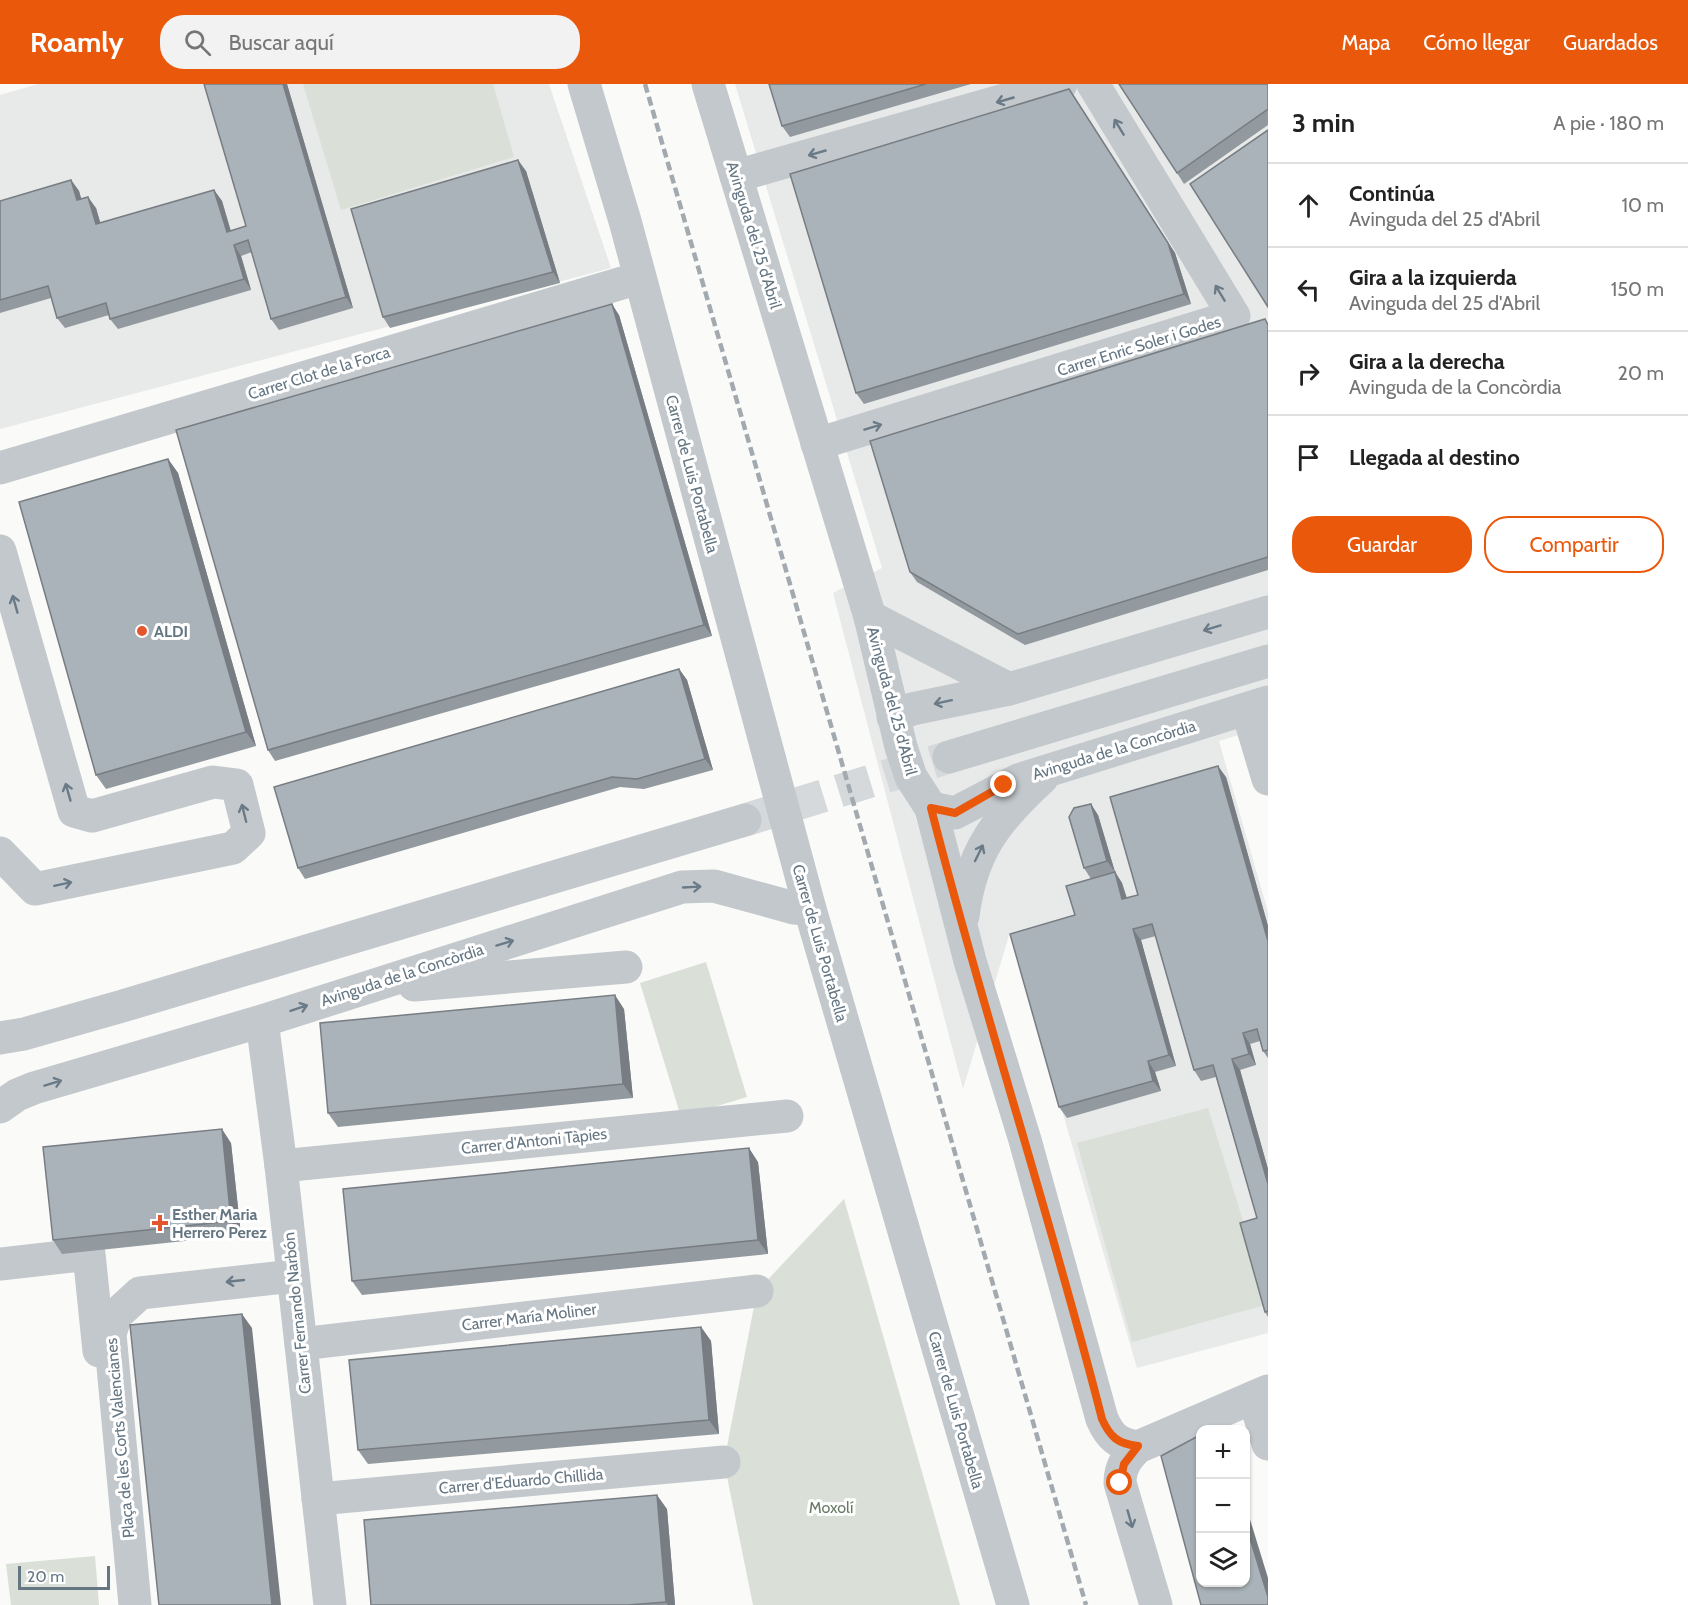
<!DOCTYPE html>
<html lang="es">
<meta charset="utf-8">
<style>
:root{--surface:#fff;--page:#f2f2f2;--text:#222;--muted:#767676;--line:#e0e0e0;--accent:#ea580c}
body{margin:0;font-family:Cabin,sans-serif;background:var(--page);color:var(--text)}
.controls{position:absolute;right:18px;bottom:18px;display:grid;overflow:hidden;border-radius:12px;box-shadow:0 2px 4px #0004}
.controls button{width:54px;height:54px;display:grid;place-items:center;padding:0;border:0;border-bottom:2px solid var(--line);background:var(--surface);color:var(--text);font:30px sans-serif}
.scale{position:absolute;left:18px;bottom:15px;width:92px;box-sizing:border-box;padding-left:6px;border:3px solid #657683;border-top:0;font-size:16px;line-height:21px;white-space:nowrap;color:#657683;-webkit-text-stroke:4px #fff;paint-order:stroke}
.stop{position:absolute;width:18px;height:18px;margin:-14px;border:4px solid #ea580c;border-radius:50%;background:#fff}
.stop.end{background:#ea580c;border-color:#fff;box-shadow:0 2px 6px #0008}
.list{margin:0;padding:0;list-style:none}
h2{display:flex;justify-content:space-between;align-items:center;height:78px;margin:0;padding:0 24px;font-size:26px}
h2 small{font-size:20px;font-weight:400;color:var(--muted)}
.list li{display:grid;grid-template-columns:39px 1fr auto;gap:18px;align-items:center;box-sizing:border-box;height:84px;padding:0 24px;border-top:2px solid var(--line)}
.list b{display:block;font-size:22px;white-space:nowrap}
.list p{margin:0;font-size:20px;white-space:nowrap;color:var(--muted)}
.list em{font-size:20px;font-style:normal;color:var(--muted)}
.actions{display:flex;gap:12px;padding:18px 24px}
.actions a{flex:1;padding:14px 0;border:2px solid var(--accent);border-radius:24px;text-align:center;font-size:21px;color:var(--accent)}
.actions .main{background:var(--accent);color:#fff}
.icon{flex:none;width:33px;height:33px;fill:none;stroke:currentColor;stroke-width:2;stroke-linecap:round;stroke-linejoin:round}
.map{position:relative;flex:none;width:1268px;height:1521px;overflow:hidden}
header{display:flex;align-items:center;gap:36px;box-sizing:border-box;height:84px;padding:0 30px;background:var(--accent);color:#fff}
header strong{font-size:28px}
nav{display:flex;gap:33px;margin-inline-start:auto;font-size:21px}
.search{width:420px;height:54px;background:var(--page);display:flex;align-items:center;gap:15px;box-sizing:border-box;padding:0 21px;border-radius:24px;color:var(--muted);font-size:22px}
main{display:flex}
aside{flex:1;background:var(--surface)}
.map>svg:first-child{display:block}
.built{fill:#e8e9e9}
.green{fill:#dadfd7}
.lines{fill:none;stroke-linecap:round;stroke-linejoin:round}
.minor-tunnel{stroke:#d5d9db;stroke-width:33;stroke-dasharray:33 16;stroke-linecap:butt}
.minor{stroke:#c3c8cc;stroke-width:33}
.rail{stroke:#a2aab0;stroke-width:4.5;stroke-dasharray:9 4.5;stroke-linecap:butt}
.wall{fill:#929a9f}
.shaded-wall{fill:#777d82}
.building{fill:#aab3b9;stroke:#777d82;stroke-width:1.5}
.oneway{stroke:#6a7a87}
.route{stroke:#ea580c;stroke-width:8}
.poi-dot{fill:#e4572e;stroke:#fff;stroke-width:2}
.labels{text-anchor:middle;dominant-baseline:central;stroke-width:6;stroke-linejoin:round;paint-order:stroke}
.street-label{font-size:16px;fill:#657683;stroke:#fff}
.poi-label{font-size:16px;font-weight:bold;fill:#657683;stroke:#fff;text-anchor:start}
.park-label{font-size:16px;fill:#687a64;stroke:#fff}
</style>
<header>
<strong>Roamly</strong>
<div class="search"><svg class="icon" aria-label="search" viewBox="0 0 24 24"><circle cx="10" cy="10" r="6"/><path d="M15 15l6 6"/></svg>Buscar aquí</div>
<nav><a>Mapa</a><a>Cómo llegar</a><a>Guardados</a></nav>
</header>
<main>
<div class="map">
<svg width="1268" height="1521" viewBox="0 0 1268 1521">
<rect width="100%" height="100%" fill="#fafaf8"/>
<!-- built -->
<g class="built">
<polygon points="38,0 549,0 611,184 0,345 0,11"/>
<polygon points="735,0 1268,0 1268,642 1219,657 1268,828 1268,1249 1137,1284 1010,848 963,1005 833,509 882,484"/>
</g>
<!-- green -->
<g class="green">
<polygon points="303,0 493,0 514,73 341,126"/>
<polygon points="706,878 747,1013 681,1033 640,899"/>
<polygon points="1208,1024 1247,1150 1265,1221 1132,1258 1077,1059"/>
<polygon points="844,1115 960,1521 753,1521 724,1378 757,1207"/>
<polygon points="95,1472 99,1521 11,1521 6,1480"/>
</g>
<g class="lines">
<!-- minor-tunnel -->
<polyline class="minor-tunnel" points="745,736 949,673"/>
<!-- minor -->
<g class="minor">
<polyline points="584,0 625,137 810,825 1013,1521"/>
<path d="M 708,0 L 870,533 L 901,663 L 911,693 L 931,724 L 970,877 L 1025,1056 L 1102,1335 C 1110,1353 1118,1360 1138,1363"/>
<polyline points="736,92 1061,0"/>
<polyline points="817,360 1234,232 1093,0"/>
<polyline points="0,384 639,194"/>
<polyline points="0,467 74,727 92,732 213,698 237,701 249,749 233,764 35,805 0,769"/>
<polyline points="870,533 1009,605"/>
<polyline points="1247,625 1268,695"/>
<polyline points="893,633 912,625 1009,605 1268,528"/>
<polyline points="949,673 1268,577"/>
<polyline points="931,724 955,729 1018,696 1268,618"/>
<path d="M 963,832 C 971,768 996,736 1042,694"/>
<polyline points="414,901 626,883"/>
<polyline points="262,937 281,1082 330,1521"/>
<polyline points="0,954 24,950 119,923 745,736"/>
<polyline points="0,1023 17,1011 34,1004 262,937 682,803 714,802 794,824 810,825"/>
<polyline points="281,1082 787,1032"/>
<polyline points="0,1180 89,1170 99,1267"/>
<polyline points="301,1260 757,1207"/>
<polyline points="1254,1313 1268,1360"/>
<polyline points="318,1415 724,1378"/>
<polyline points="135,1521 110,1250 116,1231 140,1209 293,1192"/>
<path d="M 1156,1521 L 1120,1399 C 1120,1383 1127,1373 1138,1363 L 1268,1307"/>
</g>
<!-- rail -->
<polyline class="rail" points="645,0 1086,1521"/>
</g>
<!-- wall -->
<g class="wall">
<polygon points="204,0 287,0 353,224 279,246 271,235 252,168 241,172 251,206 118,245 110,235 109,231 65,244 57,234 51,214 0,229 0,117 71,96 79,107 81,115 96,124 100,139 214,106 222,117 231,147 246,142"/>
<polygon points="769,0 971,0 790,53 782,42"/>
<polygon points="1268,0 1268,41 1184,100 1177,89"/>
<polygon points="1069,5 1175,169 1191,220 864,320 856,309"/>
<polygon points="526,87 560,199 390,244 383,233"/>
<polygon points="619,231 712,552 275,677 268,666"/>
<polygon points="1268,239 1268,486 1025,561 917,498 910,488"/>
<polygon points="168,375 178,389 256,662 106,705 96,691"/>
<polygon points="679,585 687,596 713,686 644,705 620,703 305,795 298,784"/>
<polygon points="1226,693 1268,842 1268,974 1263,967 1260,957 1250,960 1256,981 1240,986 1268,1085 1268,1233 1265,1228 1257,1134 1216,993 1201,997 1194,986 1156,852 1141,856 1176,982 1155,988 1161,1007 1067,1034 1059,1023 1075,831 1091,795 1084,784 1098,731 1115,788 1094,794 1115,788 1122,799 1127,814 1138,811"/>
<polygon points="624,925 633,1014 338,1043 328,1029"/>
<polygon points="231,1059 241,1151 62,1170 53,1156"/>
<polygon points="758,1078 768,1170 362,1211 352,1197"/>
<polygon points="701,1243 711,1257 719,1350 368,1380 358,1366"/>
<polygon points="667,1425 675,1521 371,1521"/>
</g>
<!-- shaded-wall -->
<g class="shaded-wall">
<polygon points="283,0 287,0 353,224 346,213"/>
<polygon points="1069,5 1175,169 1191,220 1184,210"/>
<polygon points="518,76 526,87 560,199 553,188"/>
<polygon points="71,96 79,107 85,127 77,116"/>
<polygon points="214,106 222,117 234,159 227,148"/>
<polygon points="88,113 96,124 104,151 96,140"/>
<polygon points="234,161 241,172 251,206 244,195"/>
<polygon points="612,220 619,231 712,552 704,541"/>
<polygon points="168,375 178,389 256,662 246,648"/>
<polygon points="679,585 687,596 713,686 705,675"/>
<polygon points="1218,682 1226,693 1268,842 1268,857"/>
<polygon points="1091,720 1098,731 1115,788 1107,777"/>
<polygon points="1115,788 1122,799 1130,826 1122,815"/>
<polygon points="1133,845 1141,856 1176,982 1169,971"/>
<polygon points="615,911 624,925 633,1014 623,1000"/>
<polygon points="1243,949 1250,960 1256,981 1249,970"/>
<polygon points="1232,975 1240,986 1268,1085 1268,1100"/>
<polygon points="1148,977 1155,988 1161,1007 1153,997"/>
<polygon points="222,1045 231,1059 241,1151 231,1137"/>
<polygon points="749,1064 758,1078 768,1170 758,1156"/>
<polygon points="242,1230 252,1244 281,1521 272,1521"/>
<polygon points="701,1243 711,1257 719,1350 709,1336"/>
<polygon points="657,1411 667,1425 675,1521 668,1521 666,1518"/>
<polygon points="1245,1419 1268,1494 1268,1513 1245,1438"/>
</g>
<!-- building -->
<g class="building">
<polygon points="204,0 283,0 346,213 271,235 248,156 234,161 244,195 110,235 106,219 57,234 48,202 0,216 0,117 71,96 77,116 88,113 96,140 214,106 227,148 246,142"/>
<polygon points="769,0 926,0 782,42"/>
<polygon points="1119,0 1268,0 1268,25 1177,89"/>
<polygon points="1069,5 1168,159 1184,210 856,309 790,90"/>
<polygon points="1268,46 1268,223 1190,100"/>
<polygon points="518,76 553,188 383,233 351,125"/>
<polygon points="612,220 704,541 268,666 176,346"/>
<polygon points="1265,235 1268,241 1268,473 1018,550 910,488 870,357"/>
<polygon points="168,375 246,648 96,691 19,418"/>
<polygon points="679,585 705,675 637,695 612,693 298,784 274,703"/>
<polygon points="1218,682 1268,857 1268,966 1263,967 1257,945 1243,949 1249,970 1232,975 1268,1100 1268,1227 1265,1228 1240,1139 1257,1134 1213,981 1194,986 1152,840 1133,845 1169,971 1148,977 1153,997 1059,1023 1010,850 1075,831 1066,802 1115,788 1122,815 1138,811 1110,713"/>
<polygon points="1091,720 1107,777 1084,784 1069,733 1074,724"/>
<polygon points="615,911 623,1000 328,1029 320,939"/>
<polygon points="222,1045 231,1137 53,1156 43,1063"/>
<polygon points="749,1064 758,1156 352,1197 343,1105"/>
<polygon points="242,1230 272,1521 159,1521 130,1241"/>
<polygon points="701,1243 709,1336 358,1366 349,1276"/>
<polygon points="1200,1351 1200,1498 1245,1498 1245,1438 1268,1513 1268,1521 1201,1521 1161,1372"/>
<polygon points="657,1411 666,1518 628,1521 371,1521 364,1436"/>
</g>
<!-- one-way arrows -->
<defs><path id="oneway-shaft" d="M-6 0H5M1.5-3L5.5 0L1.5 3" fill="none" stroke-width="1.6" stroke-linecap="round" stroke-linejoin="round" transform="scale(1.5)"/></defs>
<g class="oneway">
<use href="#oneway-shaft" transform="translate(1005 16) rotate(164)"/>
<use href="#oneway-shaft" transform="translate(1119 43) rotate(-121)"/>
<use href="#oneway-shaft" transform="translate(817 69) rotate(164)"/>
<use href="#oneway-shaft" transform="translate(1220 209) rotate(-121)"/>
<use href="#oneway-shaft" transform="translate(873 343) rotate(-17)"/>
<use href="#oneway-shaft" transform="translate(15 520) rotate(-106)"/>
<use href="#oneway-shaft" transform="translate(1212 544) rotate(163)"/>
<use href="#oneway-shaft" transform="translate(943 618) rotate(168)"/>
<use href="#oneway-shaft" transform="translate(68 708) rotate(-106)"/>
<use href="#oneway-shaft" transform="translate(244 729) rotate(-104)"/>
<use href="#oneway-shaft" transform="translate(979 769) rotate(-64)"/>
<use href="#oneway-shaft" transform="translate(63 800) rotate(-12)"/>
<use href="#oneway-shaft" transform="translate(692 803) rotate(-3)"/>
<use href="#oneway-shaft" transform="translate(505 859) rotate(-17)"/>
<use href="#oneway-shaft" transform="translate(299 924) rotate(-18)"/>
<use href="#oneway-shaft" transform="translate(53 999) rotate(-17)"/>
<use href="#oneway-shaft" transform="translate(235 1197) rotate(174)"/>
<use href="#oneway-shaft" transform="translate(1130 1435) rotate(74)"/>
</g>
<g class="lines">
<!-- route -->
<path class="route" d="M 1004,701 L 955,729 L 931,724 C 983,929 1050,1130 1102,1335 C 1110,1353 1118,1360 1138,1362 L 1124,1380 L 1120,1399"/>
</g>
<!-- markers -->
<g class="poi-dot">
<circle cx="142" cy="547" r="6"/>
<path d="M157 1130h6v6h6v6h-6v6h-6v-6h-6v-6h6z"/>
</g>
<g class="labels">
<!-- street labels -->
<g class="street-label">
<text transform="translate(754 151) rotate(73)">Avinguda del 25 d'Abril</text>
<text transform="translate(1139 262) rotate(-17)">Carrer Enric Soler i Godes</text>
<text transform="translate(319 289) rotate(-17)">Carrer Clot de la Forca</text>
<text transform="translate(692 390) rotate(75)">Carrer de Luis Portabella</text>
<text transform="translate(892 617) rotate(75)">Avinguda del 25 d'Abril</text>
<text transform="translate(1114 666) rotate(-17)">Avinguda de la Concòrdia</text>
<text transform="translate(820 859) rotate(74)">Carrer de Luis Portabella</text>
<text transform="translate(402 891) rotate(-18)">Avinguda de la Concòrdia</text>
<text transform="translate(534 1057) rotate(-6)">Carrer d'Antoni Tàpies</text>
<text transform="translate(297 1229) rotate(-96)">Carrer Fernando Narbón</text>
<text transform="translate(529 1233) rotate(-7)">Carrer María Moliner</text>
<text transform="translate(956 1326) rotate(74)">Carrer de Luis Portabella</text>
<text transform="translate(120 1354) rotate(-95)">Plaça de les Corts Valencianes</text>
<text transform="translate(521 1397) rotate(-5)">Carrer d'Eduardo Chillida</text>
</g>
<!-- poi labels -->
<g class="poi-label">
<text x="154" y="547">ALDI</text>
<text x="172" y="1130">Esther Maria<tspan x="172" dy="18">Herrero Perez</tspan></text>
</g>
<!-- park labels -->
<g class="park-label">
<text x="831" y="1423">Moxolí</text>
</g>
</g>
</svg>
<div class="controls">
<button>+</button>
<button>−</button>
<button><svg class="icon" aria-label="layers" viewBox="0 0 24 24"><path d="M12 4l9 5-9 5-9-5zM3 14l9 5 9-5"/></svg></button>
</div>
<div class="scale">20 m</div>
<div class="stop" style="left:1120px;top:1399px"></div>
<div class="stop end" style="left:1004px;top:701px"></div>
</div>
<aside>
<h2>3 min<small>A pie · 180 m</small></h2>
<ul class="list">
<li><svg class="icon" aria-label="ahead" viewBox="0 0 24 24"><path d="M12 20V5M6 11l6-6 6 6"/></svg><div><b>Continúa</b><p>Avinguda del 25 d'Abril</p></div><em>10 m</em></li>
<li><svg class="icon" aria-label="left" viewBox="0 0 24 24"><path d="M17 20v-9H6M10 6l-5 5 5 5"/></svg><div><b>Gira a la izquierda</b><p>Avinguda del 25 d'Abril</p></div><em>150 m</em></li>
<li><svg class="icon" aria-label="right" viewBox="0 0 24 24"><path d="M7 20v-9h11M14 6l5 5-5 5"/></svg><div><b>Gira a la derecha</b><p>Avinguda de la Concòrdia</p></div><em>20 m</em></li>
<li><svg class="icon" aria-label="arrive" viewBox="0 0 24 24"><path d="M6 21V4h12l-3 4 3 4H6"/></svg><div><b>Llegada al destino</b></div></li>
</ul>
<div class="actions"><a class="main">Guardar</a><a>Compartir</a></div>
</aside>
</main>
